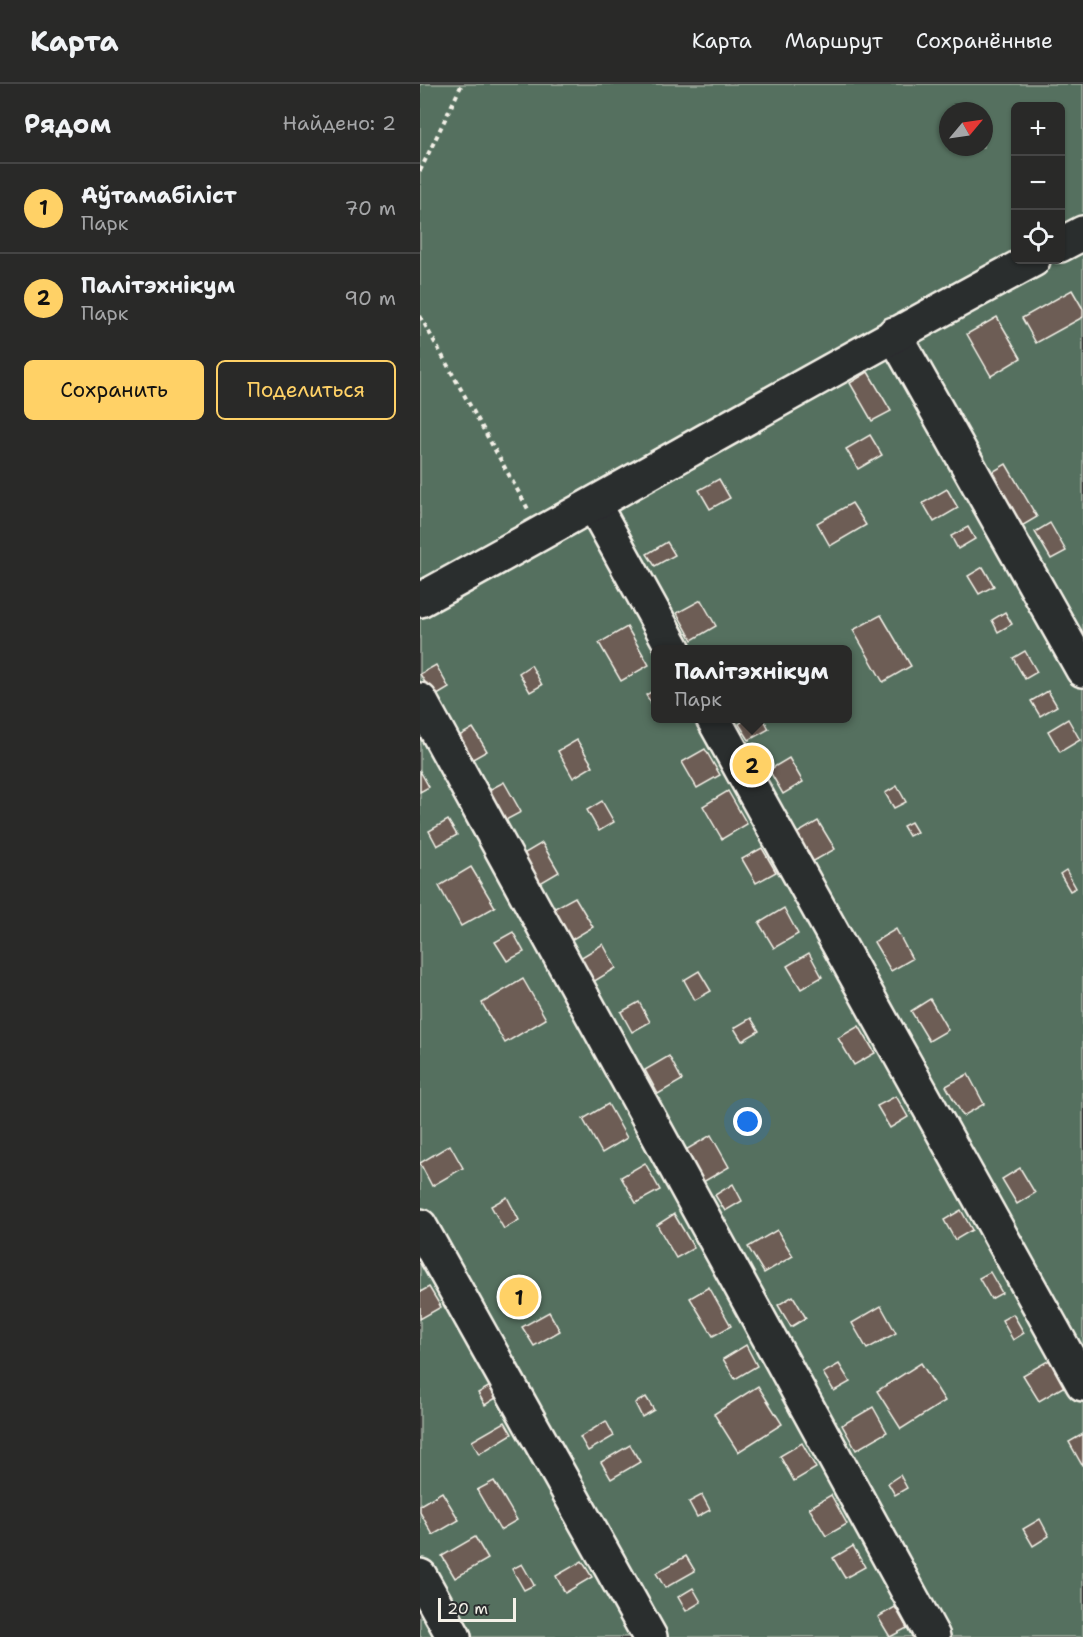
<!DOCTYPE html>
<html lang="ru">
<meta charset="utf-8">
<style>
:root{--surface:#292928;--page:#353534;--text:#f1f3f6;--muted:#a5a6a8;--line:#454545;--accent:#ffd166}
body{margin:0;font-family:"Shantell Sans",sans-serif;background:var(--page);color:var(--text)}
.controls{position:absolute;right:18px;top:18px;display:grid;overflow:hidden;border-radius:9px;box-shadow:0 2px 4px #0004}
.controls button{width:54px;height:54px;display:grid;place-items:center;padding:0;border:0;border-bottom:2px solid var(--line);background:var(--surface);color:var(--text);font:30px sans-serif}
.compass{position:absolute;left:519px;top:18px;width:54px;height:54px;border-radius:50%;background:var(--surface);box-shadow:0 2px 4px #0004;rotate:61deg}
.scale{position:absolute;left:18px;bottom:15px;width:78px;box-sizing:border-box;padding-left:6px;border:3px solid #f4f1e8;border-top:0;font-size:16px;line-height:21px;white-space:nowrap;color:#f4f1e8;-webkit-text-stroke:4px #2a2d2e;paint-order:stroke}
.you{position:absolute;left:328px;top:1038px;width:21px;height:21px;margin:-15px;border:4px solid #fff;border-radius:50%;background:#1a73e8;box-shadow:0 0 0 9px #1a73e833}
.badge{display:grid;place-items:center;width:39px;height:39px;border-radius:50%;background:var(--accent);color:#111;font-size:20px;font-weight:700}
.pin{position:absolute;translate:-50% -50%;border:3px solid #fff;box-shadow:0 2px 6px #0006}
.popup{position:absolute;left:231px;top:561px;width:201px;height:78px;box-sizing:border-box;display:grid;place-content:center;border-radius:9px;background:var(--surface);filter:drop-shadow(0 2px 4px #0005);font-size:20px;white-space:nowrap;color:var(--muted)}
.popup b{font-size:22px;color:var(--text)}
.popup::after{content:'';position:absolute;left:50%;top:100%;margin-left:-12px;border:12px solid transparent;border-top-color:var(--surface)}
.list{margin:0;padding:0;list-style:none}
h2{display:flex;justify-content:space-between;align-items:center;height:78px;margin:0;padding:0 24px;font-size:26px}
h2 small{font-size:20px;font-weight:400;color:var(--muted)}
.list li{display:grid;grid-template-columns:39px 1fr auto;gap:18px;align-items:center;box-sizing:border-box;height:90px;padding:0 24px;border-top:2px solid var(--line)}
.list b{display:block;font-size:22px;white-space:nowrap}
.list p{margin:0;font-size:20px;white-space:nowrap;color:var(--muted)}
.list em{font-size:20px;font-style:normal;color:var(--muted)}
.actions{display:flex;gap:12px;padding:18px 24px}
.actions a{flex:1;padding:14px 0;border:2px solid var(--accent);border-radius:9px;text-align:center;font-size:21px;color:var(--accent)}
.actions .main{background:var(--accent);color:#111}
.icon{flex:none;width:33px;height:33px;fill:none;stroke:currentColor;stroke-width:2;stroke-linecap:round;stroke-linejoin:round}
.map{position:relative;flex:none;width:663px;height:1553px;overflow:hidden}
header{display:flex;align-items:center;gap:36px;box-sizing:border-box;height:84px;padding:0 30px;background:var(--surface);border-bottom:2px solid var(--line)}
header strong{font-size:28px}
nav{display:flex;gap:33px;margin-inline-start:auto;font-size:21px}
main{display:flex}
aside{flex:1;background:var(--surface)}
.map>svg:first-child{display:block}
.green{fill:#54705f;stroke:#a4b0a4;stroke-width:1.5;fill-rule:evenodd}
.building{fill:#6d5d54;stroke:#f4f1e8;stroke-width:1.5}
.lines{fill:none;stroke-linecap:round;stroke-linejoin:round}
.minor-casing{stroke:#f4f1e8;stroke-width:38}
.path{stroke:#f4f1e8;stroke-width:4;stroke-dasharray:4.5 4.5;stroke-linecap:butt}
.minor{stroke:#2a2d2e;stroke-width:33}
</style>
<header>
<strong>Карта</strong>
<nav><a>Карта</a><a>Маршрут</a><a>Сохранённые</a></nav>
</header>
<main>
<aside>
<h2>Рядом<small>Найдено: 2</small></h2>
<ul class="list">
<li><span class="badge">1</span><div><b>Аўтамабіліст</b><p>Парк</p></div><em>70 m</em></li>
<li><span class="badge">2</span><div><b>Палітэхнікум</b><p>Парк</p></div><em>90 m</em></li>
</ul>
<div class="actions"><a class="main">Сохранить</a><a>Поделиться</a></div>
</aside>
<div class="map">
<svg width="663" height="1553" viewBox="0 0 663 1553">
<rect width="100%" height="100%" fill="#373736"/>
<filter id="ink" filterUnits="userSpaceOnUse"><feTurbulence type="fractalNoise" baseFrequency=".0167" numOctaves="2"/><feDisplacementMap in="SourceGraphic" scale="12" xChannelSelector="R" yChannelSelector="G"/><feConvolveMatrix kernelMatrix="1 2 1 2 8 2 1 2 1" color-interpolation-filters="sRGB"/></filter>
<g filter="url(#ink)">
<!-- green -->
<path class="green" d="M 0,0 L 663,0 L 663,1553 L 0,1553 ZM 596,22 L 640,22 L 640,176 L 596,176 ZM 528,27 L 564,27 L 564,63 L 528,63 ZM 236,566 L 428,566 L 428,634 L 236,634 Z"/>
<!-- building -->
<g class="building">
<polygon points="652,206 663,225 663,233 616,259 602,234"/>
<polygon points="577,233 601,274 571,292 547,250"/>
<polygon points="448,288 471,327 452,337 430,299"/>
<polygon points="450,351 462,371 438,385 426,365"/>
<polygon points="586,380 617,433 600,443 569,390"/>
<polygon points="299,395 310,414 290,425 279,406"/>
<polygon points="527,405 538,424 514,438 503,419"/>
<polygon points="432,419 446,441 410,462 397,439"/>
<polygon points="630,439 646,467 631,475 615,448"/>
<polygon points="548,443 555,455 538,465 531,452"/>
<polygon points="247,458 255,471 235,482 227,470"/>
<polygon points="563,483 574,502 559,510 548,492"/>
<polygon points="281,516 296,542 272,556 257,529"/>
<polygon points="585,528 592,540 578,548 572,536"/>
<polygon points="461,531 491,582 463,598 433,546"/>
<polygon points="207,543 229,581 201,597 179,559"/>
<polygon points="605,567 617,588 605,595 593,574"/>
<polygon points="16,581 29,604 14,613 0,590"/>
<polygon points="111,581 122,601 110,608 99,589"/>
<polygon points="236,605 236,627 226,611"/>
<polygon points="628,607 637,622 620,632 611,617"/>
<polygon points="328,634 343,634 349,645 329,656 319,640"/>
<polygon points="648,635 660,656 640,668 628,647"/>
<polygon points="53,644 67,667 53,675 39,652"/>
<polygon points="157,656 173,682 153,694 138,667"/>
<polygon points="285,665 300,691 277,704 262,678"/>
<polygon points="369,674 383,698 363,710 349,686"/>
<polygon points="0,687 9,703 0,708"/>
<polygon points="84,698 101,728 84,737 67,707"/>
<polygon points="477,702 486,718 474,724 465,709"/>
<polygon points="308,707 327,740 302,755 283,722"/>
<polygon points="182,717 194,738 179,747 167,726"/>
<polygon points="28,736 37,751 17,762 9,747"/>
<polygon points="398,737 415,765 392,778 376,750"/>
<polygon points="491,738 497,748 489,752 483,742"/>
<polygon points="122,759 139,788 117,801 100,772"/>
<polygon points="342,764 356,788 336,799 322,775"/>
<polygon points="51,783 75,823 41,842 19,802"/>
<polygon points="646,786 656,804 650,807 640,790"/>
<polygon points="155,813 173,843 151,856 133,825"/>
<polygon points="364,824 378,850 354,864 339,839"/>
<polygon points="476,845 492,875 471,887 454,858"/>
<polygon points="93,848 104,868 87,877 75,858"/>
<polygon points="183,860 196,884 173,898 160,874"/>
<polygon points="389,869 402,893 381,905 367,882"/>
<polygon points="279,887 291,907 275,916 264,896"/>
<polygon points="103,895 126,935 85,959 62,919"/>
<polygon points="510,915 528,946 509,957 491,927"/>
<polygon points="219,918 230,938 212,948 201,928"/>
<polygon points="331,934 339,947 322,957 314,944"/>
<polygon points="439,942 455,969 434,981 418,954"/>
<polygon points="249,972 262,996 238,1010 225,986"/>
<polygon points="548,990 564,1020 543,1032 526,1002"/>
<polygon points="476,1012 488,1033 470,1044 457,1022"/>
<polygon points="188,1020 207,1054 182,1069 163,1035"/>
<polygon points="291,1051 309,1083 283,1098 264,1067"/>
<polygon points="30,1061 43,1084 12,1102 0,1079"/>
<polygon points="225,1079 240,1106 216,1119 201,1093"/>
<polygon points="600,1084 615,1109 597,1120 582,1095"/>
<polygon points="313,1100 322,1117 305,1127 295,1111"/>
<polygon points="87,1113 99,1136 84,1145 71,1122"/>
<polygon points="541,1126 552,1146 535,1156 524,1136"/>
<polygon points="254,1130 274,1164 256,1174 237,1141"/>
<polygon points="357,1146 373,1172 344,1189 328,1163"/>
<polygon points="570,1188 582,1209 571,1215 559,1194"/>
<polygon points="101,1198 111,1216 91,1228 81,1210"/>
<polygon points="9,1203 21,1223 0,1235 0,1208"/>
<polygon points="289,1203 311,1242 293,1252 270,1214"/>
<polygon points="373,1212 386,1234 371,1243 358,1221"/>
<polygon points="461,1222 476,1249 447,1265 432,1239"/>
<polygon points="129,1228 140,1247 114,1262 102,1243"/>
<polygon points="593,1230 604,1249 593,1256 582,1236"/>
<polygon points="326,1261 337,1282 315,1295 303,1275"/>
<polygon points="635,1273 650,1299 619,1317 603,1291"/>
<polygon points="501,1279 525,1317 481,1345 457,1307"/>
<polygon points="419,1280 430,1298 414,1307 403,1289"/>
<polygon points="72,1301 79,1312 65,1321 58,1309"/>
<polygon points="338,1302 362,1340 318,1368 294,1330"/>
<polygon points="226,1313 234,1326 222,1333 215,1319"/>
<polygon points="453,1323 467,1348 436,1366 422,1341"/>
<polygon points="186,1337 194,1352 168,1367 160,1353"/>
<polygon points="85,1338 92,1350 59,1370 52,1357"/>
<polygon points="663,1350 663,1380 662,1381 649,1358"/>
<polygon points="382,1359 396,1384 374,1397 360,1372"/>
<polygon points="210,1361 220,1378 191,1395 181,1378"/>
<polygon points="480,1391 487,1404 475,1411 468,1399"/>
<polygon points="74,1397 97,1436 80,1446 57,1406"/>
<polygon points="22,1408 39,1436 13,1451 0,1428 0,1421"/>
<polygon points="282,1411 290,1426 277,1433 269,1418"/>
<polygon points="411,1411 427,1440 406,1452 389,1424"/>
<polygon points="620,1435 629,1452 613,1462 603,1445"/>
<polygon points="55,1453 68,1475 35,1494 22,1472"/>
<polygon points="433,1462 445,1483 425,1494 413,1474"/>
<polygon points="266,1472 275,1487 245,1504 236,1489"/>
<polygon points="162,1477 172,1493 145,1509 136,1492"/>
<polygon points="102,1480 114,1501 104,1506 92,1485"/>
<polygon points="273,1504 281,1518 266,1527 258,1513"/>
<polygon points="475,1523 487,1544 470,1553 458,1533"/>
</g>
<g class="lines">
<defs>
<g id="minor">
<polyline points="640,161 663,149"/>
<polyline points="474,250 663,586"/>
<polyline points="174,421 254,566"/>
<path d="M 0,516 C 205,404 407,286 613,176"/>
<polyline points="0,616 513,1553"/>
<polyline points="293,634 663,1300"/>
<polyline points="0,1142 230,1553"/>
<polyline points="0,1492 34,1553"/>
</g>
</defs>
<!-- minor casing -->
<use href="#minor" class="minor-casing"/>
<!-- path -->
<g class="path">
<polyline points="0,87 42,0"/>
<polyline points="0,232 108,425"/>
</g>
<!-- minor -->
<use href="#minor" class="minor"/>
</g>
</g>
</svg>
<div class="controls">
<button>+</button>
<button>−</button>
<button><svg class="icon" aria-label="locate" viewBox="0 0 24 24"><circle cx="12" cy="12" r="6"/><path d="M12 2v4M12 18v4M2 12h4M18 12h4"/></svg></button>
</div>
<svg class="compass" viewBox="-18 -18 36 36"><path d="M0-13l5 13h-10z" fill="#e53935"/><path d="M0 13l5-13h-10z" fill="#a5a6a8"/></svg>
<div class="scale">20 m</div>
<div class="you"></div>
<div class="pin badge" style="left:99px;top:1213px">1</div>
<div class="pin badge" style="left:332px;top:681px">2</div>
<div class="popup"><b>Палітэхнікум</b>Парк</div>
</div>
</main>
